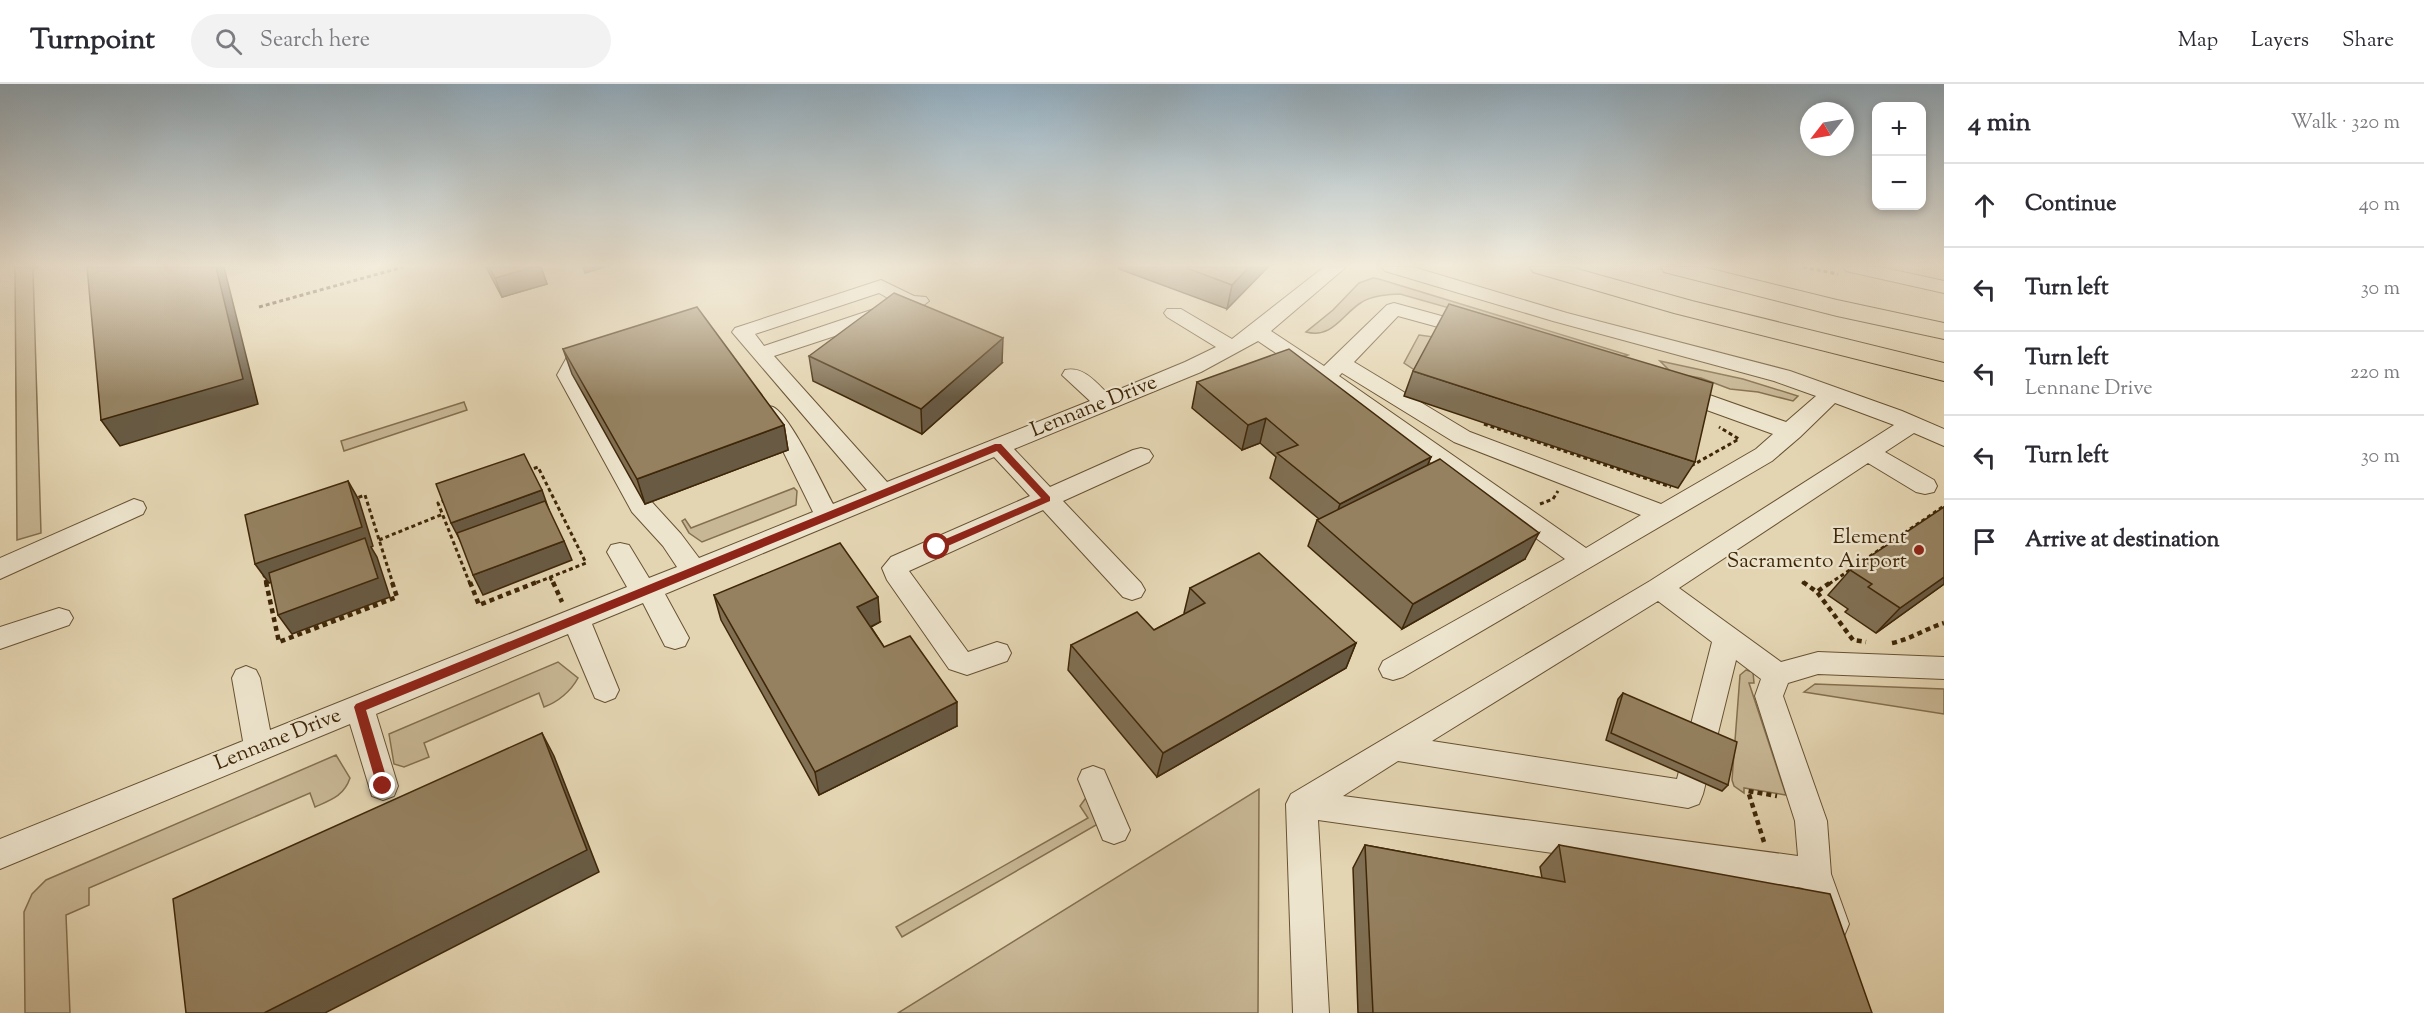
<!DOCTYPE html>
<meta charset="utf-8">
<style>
:root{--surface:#fff;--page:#f2f2f3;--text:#2b2b33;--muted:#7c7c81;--line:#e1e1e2}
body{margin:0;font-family:"Sorts Mill Goudy",serif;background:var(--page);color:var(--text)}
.controls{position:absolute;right:18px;top:18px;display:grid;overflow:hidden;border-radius:12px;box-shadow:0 3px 9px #0003}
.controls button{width:54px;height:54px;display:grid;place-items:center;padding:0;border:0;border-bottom:2px solid var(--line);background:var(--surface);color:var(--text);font:30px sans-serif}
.compass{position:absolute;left:1800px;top:18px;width:54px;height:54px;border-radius:50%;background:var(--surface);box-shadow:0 3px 9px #0003;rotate:239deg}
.stop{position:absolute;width:18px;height:18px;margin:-14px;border:4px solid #8f2418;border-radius:50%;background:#fff}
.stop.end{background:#8f2418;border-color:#fff;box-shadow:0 2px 6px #0008}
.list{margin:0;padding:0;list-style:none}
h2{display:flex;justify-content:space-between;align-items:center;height:78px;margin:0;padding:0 24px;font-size:26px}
h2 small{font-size:20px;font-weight:400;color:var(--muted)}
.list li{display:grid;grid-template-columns:39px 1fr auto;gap:18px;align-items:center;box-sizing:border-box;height:84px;padding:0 24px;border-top:2px solid var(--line)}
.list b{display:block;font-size:22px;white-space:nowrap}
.list p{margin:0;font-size:20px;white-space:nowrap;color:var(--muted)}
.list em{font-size:20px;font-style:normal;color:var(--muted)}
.icon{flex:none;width:33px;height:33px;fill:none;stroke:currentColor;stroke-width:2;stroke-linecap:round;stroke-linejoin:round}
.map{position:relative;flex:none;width:1944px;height:929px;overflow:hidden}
header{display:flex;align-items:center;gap:36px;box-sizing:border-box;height:84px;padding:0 30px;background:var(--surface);border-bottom:2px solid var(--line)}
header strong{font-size:28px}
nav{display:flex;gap:33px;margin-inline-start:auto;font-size:21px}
.search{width:420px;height:54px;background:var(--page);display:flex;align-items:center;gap:15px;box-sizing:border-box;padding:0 21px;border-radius:33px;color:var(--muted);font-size:22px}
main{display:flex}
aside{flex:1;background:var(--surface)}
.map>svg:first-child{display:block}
.green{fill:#c8b795;stroke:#846f4e;stroke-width:1.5}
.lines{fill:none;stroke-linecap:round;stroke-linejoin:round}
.minor-casing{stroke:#685232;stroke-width:2}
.highway-casing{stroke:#3f2708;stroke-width:2}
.path-far1{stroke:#3f2708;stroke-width:3;stroke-dasharray:4 3;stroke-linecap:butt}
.path{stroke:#3f2708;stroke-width:4.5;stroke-dasharray:5 4;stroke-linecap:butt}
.minor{fill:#ede4cd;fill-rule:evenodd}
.highway{fill:#e4d5b2;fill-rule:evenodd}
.wall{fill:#806f53;stroke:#3f2708;stroke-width:1.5}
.shaded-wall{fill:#685a43;stroke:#3f2708;stroke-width:1.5}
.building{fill:#958160;stroke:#3f2708;stroke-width:1.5}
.route{fill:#8f2418}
.poi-dot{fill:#8f2418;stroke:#ede4cd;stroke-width:2}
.labels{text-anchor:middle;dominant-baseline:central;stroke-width:4.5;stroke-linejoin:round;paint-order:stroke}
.street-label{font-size:21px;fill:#3f2708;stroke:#ede4cd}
.poi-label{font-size:21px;fill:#3f2708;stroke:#ede4cd;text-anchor:end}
</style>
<header>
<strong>Turnpoint</strong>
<div class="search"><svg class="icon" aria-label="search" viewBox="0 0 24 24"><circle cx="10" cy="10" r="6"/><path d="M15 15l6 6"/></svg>Search here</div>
<nav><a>Map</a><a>Layers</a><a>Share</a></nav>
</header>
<main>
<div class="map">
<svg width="1944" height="929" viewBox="0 0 1944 929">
<rect width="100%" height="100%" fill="#e4d5b2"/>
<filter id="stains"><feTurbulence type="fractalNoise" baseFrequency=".00333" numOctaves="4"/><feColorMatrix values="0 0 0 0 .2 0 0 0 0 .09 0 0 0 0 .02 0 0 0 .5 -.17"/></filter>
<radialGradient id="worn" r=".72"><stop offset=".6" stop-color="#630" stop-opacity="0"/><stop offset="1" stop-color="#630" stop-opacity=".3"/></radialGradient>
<!-- green -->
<g class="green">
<polygon points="15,183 38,183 33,186 41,449 17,456"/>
<path d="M 1373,194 L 1379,195 L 1628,271 L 1622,273 L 1400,210 C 1389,210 1371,212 1362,218 C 1342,230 1333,255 1306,248 L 1333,226 L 1359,199 Z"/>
<polygon points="1419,251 1434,253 1416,287 1404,279"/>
<polygon points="1660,277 1743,295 1798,312 1793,317 1758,308 1730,305 1701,294 1683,291 1670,287"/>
<polygon points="464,318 467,326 344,367 341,357"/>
<polygon points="794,404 797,407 796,421 702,458 689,449 682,437 685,435 691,444"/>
<path d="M 558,578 L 578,594 C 571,607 558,618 544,623 L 539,609 L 424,659 L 429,673 L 404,683 L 394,680 L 389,650 Z"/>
<polygon points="1746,586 1753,588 1754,599 1749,599 1786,711 1744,704 1744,709 1734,702 1732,696 1740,591"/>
<polygon points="1815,600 1944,605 1944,630 1804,608"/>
<path d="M 336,671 L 350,694 C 344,712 331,716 315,723 L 310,709 L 89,804 L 89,821 L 66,831 L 70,929 L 25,929 L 24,828 L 32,810 L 46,796 Z"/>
<polygon points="1259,705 1258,929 898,929"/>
<polygon points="1085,715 1088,715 1103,737 902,853 896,843 1088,734 1080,722"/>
</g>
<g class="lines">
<defs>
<g id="minor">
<path d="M 1324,183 L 1346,183 L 1271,247 L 1324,282 L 1387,221 L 1394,219 L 1478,242 L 1481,246 L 1478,250 L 1471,252 L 1398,232 L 1354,278 L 1470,348 L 1661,420 L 1756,365 L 1773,350 L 1668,312 L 1665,307 L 1668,302 L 1676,300 L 1684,302 L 1786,338 L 1816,312 L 1774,297 L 1553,237 L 1385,187 L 1382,183 L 1413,183 L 1567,229 L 1790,287 L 1902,327 L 1944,345 L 1944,362 L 1914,349 L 1885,368 L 1934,396 L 1937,402 L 1934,408 L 1925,410 L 1916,408 L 1868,379 L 1679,504 L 1781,578 L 1818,568 L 1944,573 L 1944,595 L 1818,590 L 1788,599 L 1783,612 L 1827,737 L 1831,790 L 1849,840 L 1844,852 L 1832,856 L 1820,852 L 1803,804 L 1318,736 L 1329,929 L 1293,929 L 1286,720 L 1291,710 L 1650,497 L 1894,341 L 1835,319 L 1800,353 L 1772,377 L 1403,593 L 1393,596 L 1383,593 L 1379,585 L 1383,577 L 1565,475 L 1317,297 L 1314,292 L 1307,290 L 1258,257 L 1201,288 L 1014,365 L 1050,403 L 1133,366 L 1141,364 L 1149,366 L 1153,372 L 1149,378 L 1063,417 L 1141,499 L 1145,506 L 1141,513 L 1132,516 L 1123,513 L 1043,426 L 909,487 L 968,568 L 997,558 L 1007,561 L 1011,569 L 1007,577 L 967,591 L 949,585 L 887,496 L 882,484 L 891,473 L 1030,412 L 994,373 L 665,510 L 689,554 L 685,562 L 675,565 L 665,562 L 643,519 L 592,540 L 619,606 L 615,614 L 605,618 L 595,614 L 568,550 L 376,630 L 398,702 L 394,712 L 383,716 L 372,712 L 350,640 L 0,785 L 0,755 L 243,657 L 232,594 L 236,586 L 246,582 L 256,586 L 260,594 L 270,646 L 627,503 L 607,468 L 611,461 L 620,459 L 629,461 L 649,494 L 677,483 L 663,462 L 632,428 L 557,291 L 572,264 L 579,263 L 586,264 L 590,269 L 579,291 L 650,416 L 681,450 L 699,474 L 813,428 L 782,365 L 756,329 L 759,324 C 764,323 768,321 773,323 C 790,331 823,401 833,420 L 867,406 L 732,248 L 735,244 L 881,196 L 914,212 L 926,213 L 929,217 L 920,224 L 774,272 L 887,398 L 1090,317 L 1062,291 L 1065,286 C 1083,282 1096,298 1108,310 L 1185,278 L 1216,263 L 1167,233 L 1164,229 L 1167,225 L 1181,225 L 1232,255 ZM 879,209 L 895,218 L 764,262 L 755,250 ZM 1342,289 L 1454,358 L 1641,431 L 1586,464 L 1339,292 ZM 1658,517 L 1712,558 L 1677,695 L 1432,657 ZM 1736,576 L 1761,595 L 1755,612 L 1795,737 L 1798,772 L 1343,712 L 1398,677 L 1688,724 L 1699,720 L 1703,710 Z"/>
<polygon points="1843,183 1880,183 1944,197 1944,209 1846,187"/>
<polygon points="134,415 143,418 146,424 143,430 0,495 0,474"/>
<polygon points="59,524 69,527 73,534 69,541 0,565 0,543"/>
<polygon points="1093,682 1104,686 1130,746 1125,756 1114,760 1103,756 1078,695 1082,686"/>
</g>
<g id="highway">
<polygon points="1530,183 1570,183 1692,217 1944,279 1944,297 1674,229 1533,188"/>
<polygon points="1661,183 1703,183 1837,216 1944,239 1944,255 1837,232 1664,188"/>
</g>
</defs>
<!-- minor casing -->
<use href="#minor" class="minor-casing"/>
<!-- highway casing -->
<use href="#highway" class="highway-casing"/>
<!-- path-far1 -->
<g class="path-far1">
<polyline points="1803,183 1838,190"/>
<polyline points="259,223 403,183"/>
<polyline points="1484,340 1671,403"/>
<polyline points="1691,382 1739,355 1719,343"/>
<polyline points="1540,420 1553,415 1558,407"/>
<polyline points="379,456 443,430"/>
<polyline points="550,493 553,500"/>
<polyline points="1802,498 1805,500"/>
<polyline points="266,500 255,450 365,411 393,500"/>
<polyline points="470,500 438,419 538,383 586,479 533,500"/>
<polyline points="1829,500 1944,422"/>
</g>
<!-- path -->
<g class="path">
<polyline points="266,498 279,558 397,513 392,498"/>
<polyline points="470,498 479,521 537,498"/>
<polyline points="553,498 562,518"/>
<polyline points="1803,498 1817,508 1853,556 1866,558"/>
<polyline points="1818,507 1831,498"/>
<path d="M 1892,559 C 1911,555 1925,545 1944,539"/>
<polyline points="1764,758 1748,707 1777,712"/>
</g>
<!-- minor -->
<use href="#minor" class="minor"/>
<!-- highway -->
<use href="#highway" class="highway"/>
</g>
<!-- wall -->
<g class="wall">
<polygon points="486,183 541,183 547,200 502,213"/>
<polygon points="1119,183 1268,183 1227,225 1119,185"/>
<polygon points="563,265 784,341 788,366 645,420 572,290"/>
<polygon points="809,272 1002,279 922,350 813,297"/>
<polygon points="1413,287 1695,378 1678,404 1404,312"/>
<polygon points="1197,298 1431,373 1427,381 1525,475 1402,545 1308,462 1317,436 1319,435 1270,394 1276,373 1260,359 1242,366 1192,324"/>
<polygon points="1944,423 1944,500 1876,549 1845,528 1848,525 1828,511 1850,486"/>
<polygon points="1190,504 1356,559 1346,584 1157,693 1068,586 1071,561 1154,546 1185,530 1184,529"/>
<polygon points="714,511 880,538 871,543 884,563 957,642 819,711 721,536"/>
<polygon points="1623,609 1728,701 1722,707 1606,656 1618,615"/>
<polygon points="1365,761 1542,794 1540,783 1559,761 1872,929 1358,929 1353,784"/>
</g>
<!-- shaded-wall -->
<g class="shaded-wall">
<polygon points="216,183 224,183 258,320 120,362 101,336"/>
<polygon points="534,183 541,183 547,200 502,213 495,194"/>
<polygon points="583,183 605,183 585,189"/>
<polygon points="1249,183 1268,183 1227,225 1232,201"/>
<polygon points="1003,254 1002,279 922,350 921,325"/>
<polygon points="1266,334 1260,359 1242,366 1248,341"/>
<polygon points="784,341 788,366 645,420 637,395"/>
<polygon points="1431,373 1420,399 1331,446 1340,420"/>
<polygon points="348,397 359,416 373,462 371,463 377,473 390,513 292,550 278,531 368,464 269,499 255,480"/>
<polygon points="542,406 549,426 461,458 451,439"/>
<polygon points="1539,449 1525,475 1402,545 1413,520"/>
<polygon points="564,457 572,476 483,511 473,491"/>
<polygon points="1944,493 1944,500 1876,549 1900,524"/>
<polygon points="878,513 880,538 860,548 857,523"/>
<polygon points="1356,559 1346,584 1157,693 1163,669"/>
<polygon points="957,618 957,642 819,711 815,688"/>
<polygon points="542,649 554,672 599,788 325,929 264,929"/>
</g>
<!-- building -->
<g class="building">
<polygon points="87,183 216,183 243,295 101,336"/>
<polygon points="489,183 534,183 495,194"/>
<polygon points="1184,183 1249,183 1232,201"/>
<polygon points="894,209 1003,254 921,325 809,272"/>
<polygon points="1449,220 1713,299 1695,378 1413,287"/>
<polygon points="697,223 784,341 637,395 563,265"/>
<polygon points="1289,265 1431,373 1340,420 1277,369 1298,361 1266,334 1248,341 1197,298"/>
<polygon points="524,370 542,406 451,439 436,400"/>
<polygon points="1440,375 1539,449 1413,520 1317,436"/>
<polygon points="348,397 362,443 255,480 245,431"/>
<polygon points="545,417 564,457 473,491 457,449"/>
<polygon points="1944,423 1944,493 1900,524 1868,503 1872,500 1850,486"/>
<polygon points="365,454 378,494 278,531 269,489"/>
<polygon points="840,459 878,513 857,523 884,563 910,552 957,618 815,688 714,511"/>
<polygon points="1259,469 1356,559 1163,669 1071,561 1137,528 1154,546 1205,519 1190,504"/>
<polygon points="1623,609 1737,658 1728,701 1611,649"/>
<polygon points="542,649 587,766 264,929 186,929 173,815"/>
<polygon points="1365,761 1565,798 1559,761 1830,810 1872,929 1373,929"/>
</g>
<!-- sky -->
<linearGradient id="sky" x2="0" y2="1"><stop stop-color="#90aabb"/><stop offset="0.58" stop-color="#f3ecdc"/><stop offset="1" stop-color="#f3ecdc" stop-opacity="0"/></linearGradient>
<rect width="1944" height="313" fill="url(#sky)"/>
<!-- route -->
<polygon class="route" points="995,360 1001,360 1050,413 1050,417 941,465 934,465 934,460 1041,414 997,367 366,626 389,702 383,707 378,706 354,623 356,620"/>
<!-- markers -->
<circle class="poi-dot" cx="1919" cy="466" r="6"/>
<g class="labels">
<!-- street labels -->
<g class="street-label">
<text transform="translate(1094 323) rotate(-22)">Lennane Drive</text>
<text transform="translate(278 656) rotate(-22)">Lennane Drive</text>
</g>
<!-- poi labels -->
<g class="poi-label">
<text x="1907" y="454">Element<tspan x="1907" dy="24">Sacramento Airport</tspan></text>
</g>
</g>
<rect width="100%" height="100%" filter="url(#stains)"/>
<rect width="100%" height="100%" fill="url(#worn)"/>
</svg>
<div class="controls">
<button>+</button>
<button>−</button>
</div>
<svg class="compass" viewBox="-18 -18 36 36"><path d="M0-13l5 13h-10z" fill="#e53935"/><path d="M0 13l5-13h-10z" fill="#7c7c81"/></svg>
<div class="stop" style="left:937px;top:463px"></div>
<div class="stop end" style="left:383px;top:702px"></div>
</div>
<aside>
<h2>4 min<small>Walk · 320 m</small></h2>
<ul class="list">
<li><svg class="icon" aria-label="ahead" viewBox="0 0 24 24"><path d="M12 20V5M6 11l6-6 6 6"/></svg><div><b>Continue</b></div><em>40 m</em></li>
<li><svg class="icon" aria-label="left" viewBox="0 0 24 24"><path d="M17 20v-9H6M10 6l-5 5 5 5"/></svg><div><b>Turn left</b></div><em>30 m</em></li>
<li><svg class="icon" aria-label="left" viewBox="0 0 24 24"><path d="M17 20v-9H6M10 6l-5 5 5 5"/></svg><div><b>Turn left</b><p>Lennane Drive</p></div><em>220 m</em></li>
<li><svg class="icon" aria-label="left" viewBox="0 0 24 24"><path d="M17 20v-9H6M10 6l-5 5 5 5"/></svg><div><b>Turn left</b></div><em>30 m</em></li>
<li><svg class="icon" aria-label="arrive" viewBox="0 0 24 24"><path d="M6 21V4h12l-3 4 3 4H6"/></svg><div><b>Arrive at destination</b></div></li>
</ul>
</aside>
</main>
